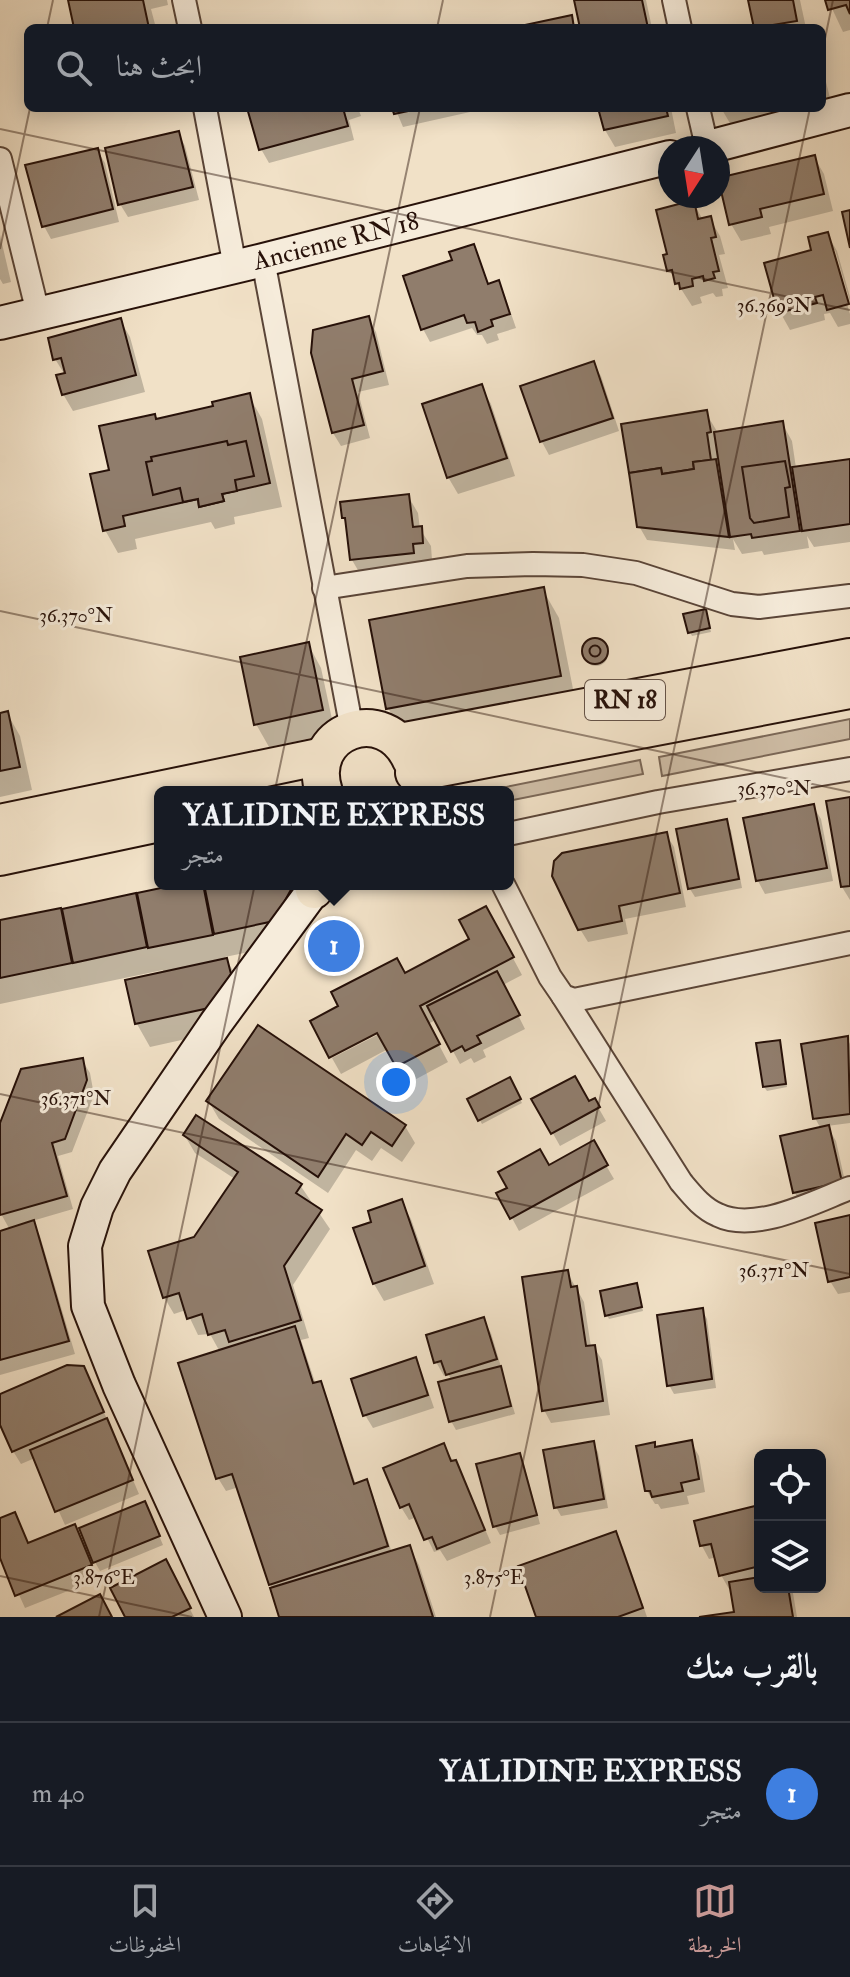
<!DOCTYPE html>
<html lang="ar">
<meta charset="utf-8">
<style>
:root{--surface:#171b24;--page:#242831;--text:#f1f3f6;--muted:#9ea1a6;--line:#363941;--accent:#c59692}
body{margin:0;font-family:"IM FELL Double Pica",Amiri,serif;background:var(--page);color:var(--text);direction:rtl}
.controls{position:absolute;right:24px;bottom:24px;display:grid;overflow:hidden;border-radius:12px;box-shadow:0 4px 20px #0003}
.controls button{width:72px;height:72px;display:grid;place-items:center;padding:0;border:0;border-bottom:2px solid var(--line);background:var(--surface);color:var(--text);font:40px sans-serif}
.compass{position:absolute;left:658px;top:136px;width:72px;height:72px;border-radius:50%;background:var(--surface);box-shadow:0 4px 20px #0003;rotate:192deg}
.you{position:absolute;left:396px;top:1082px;width:28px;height:28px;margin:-20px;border:6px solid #fff;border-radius:50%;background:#1a73e8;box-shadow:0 0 0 12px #1a73e833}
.badge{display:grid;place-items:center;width:52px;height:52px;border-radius:50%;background:var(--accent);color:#fff;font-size:26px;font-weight:700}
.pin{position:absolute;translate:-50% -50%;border:4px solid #fff;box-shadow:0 2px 8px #0006}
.popup{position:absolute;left:154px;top:786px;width:360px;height:104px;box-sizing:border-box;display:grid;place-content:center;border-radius:12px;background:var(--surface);filter:drop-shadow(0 2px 6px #0005);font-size:26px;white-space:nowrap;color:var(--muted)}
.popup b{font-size:30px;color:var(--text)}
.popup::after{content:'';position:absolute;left:50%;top:100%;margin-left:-16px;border:16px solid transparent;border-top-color:var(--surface)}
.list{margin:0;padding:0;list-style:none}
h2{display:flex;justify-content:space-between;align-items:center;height:104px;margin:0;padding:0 32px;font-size:34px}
h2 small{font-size:26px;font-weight:400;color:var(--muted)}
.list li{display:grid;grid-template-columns:52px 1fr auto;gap:24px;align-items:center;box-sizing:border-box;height:144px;padding:0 32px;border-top:2px solid var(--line)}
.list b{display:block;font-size:30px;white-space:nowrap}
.list p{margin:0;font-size:26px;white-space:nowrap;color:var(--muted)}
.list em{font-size:26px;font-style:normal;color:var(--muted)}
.icon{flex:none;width:44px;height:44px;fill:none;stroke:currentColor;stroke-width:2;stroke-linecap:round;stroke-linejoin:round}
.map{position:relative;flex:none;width:850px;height:1617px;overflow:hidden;direction:ltr}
.search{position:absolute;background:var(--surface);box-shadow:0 4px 20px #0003;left:24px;right:24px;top:24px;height:88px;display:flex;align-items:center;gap:20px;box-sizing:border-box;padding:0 28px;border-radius:12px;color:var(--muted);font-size:30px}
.sheet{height:248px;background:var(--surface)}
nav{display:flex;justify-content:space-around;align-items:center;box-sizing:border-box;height:112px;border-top:2px solid var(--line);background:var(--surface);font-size:22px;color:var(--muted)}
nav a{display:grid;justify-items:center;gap:4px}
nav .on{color:var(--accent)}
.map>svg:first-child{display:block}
.green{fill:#cfbea7;stroke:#7b6858;stroke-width:2}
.shadow{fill:#0003}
.building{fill:#907d6c;stroke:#271109;stroke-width:2}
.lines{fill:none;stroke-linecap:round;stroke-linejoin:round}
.minor-casing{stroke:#5a4538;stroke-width:26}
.secondary-casing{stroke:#271109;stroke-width:36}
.primary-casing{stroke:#271109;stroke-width:40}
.minor{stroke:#f6ecdb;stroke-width:22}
.secondary{stroke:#f6ecdb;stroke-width:32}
.primary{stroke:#f1e1c7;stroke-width:36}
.ticks{fill:none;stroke:#271109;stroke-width:2;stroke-opacity:0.45}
.labels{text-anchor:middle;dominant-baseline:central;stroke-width:6;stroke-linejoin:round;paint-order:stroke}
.shield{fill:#f6ecdb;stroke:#655348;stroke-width:2}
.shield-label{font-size:24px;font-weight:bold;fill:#271109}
.street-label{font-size:26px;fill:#271109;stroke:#f6ecdb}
.ticks-label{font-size:20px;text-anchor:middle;fill:#271109;stroke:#f6ecdb;stroke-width:6;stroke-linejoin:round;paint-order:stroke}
</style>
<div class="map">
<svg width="850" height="1617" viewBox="0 0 850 1617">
<rect width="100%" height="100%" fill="#f1e1c7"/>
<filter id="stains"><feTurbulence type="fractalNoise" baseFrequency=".0025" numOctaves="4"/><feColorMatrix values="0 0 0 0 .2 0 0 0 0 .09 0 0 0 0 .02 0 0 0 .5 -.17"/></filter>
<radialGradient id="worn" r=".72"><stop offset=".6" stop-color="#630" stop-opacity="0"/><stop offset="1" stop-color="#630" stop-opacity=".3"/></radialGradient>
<!-- green -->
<g class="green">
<polygon points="850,719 850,739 662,776 659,757"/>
<polygon points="640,760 643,774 508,801 508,792 481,792"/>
</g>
<!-- shadow -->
<g class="shadow">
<polygon points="70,0 167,0 168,5 151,9 156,28 76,28"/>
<polygon points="576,0 646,0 652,28 582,28"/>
<polygon points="750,0 800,0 806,28 756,28"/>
<polygon points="828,0 850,0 850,30 843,32"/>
<polygon points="822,66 832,106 734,130 721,108 822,108"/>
<polygon points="249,108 358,108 361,116 349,120 354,140 269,163 261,149"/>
<polygon points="395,108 488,108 403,127"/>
<polygon points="601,108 671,108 676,133 615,147 605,130"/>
<polygon points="178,133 185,146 199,200 128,217 120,204"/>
<polygon points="97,150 105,163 119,222 51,239 44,226"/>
<polygon points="814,157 824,174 833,211 769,227 771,234 741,241 731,224"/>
<polygon points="693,202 703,220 710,219 720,236 725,254 719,255 728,288 722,289 723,296 716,297 713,293 700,297 702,303 692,306 669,270 670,255"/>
<polygon points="827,234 837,251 850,297 850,302 835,250 831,250 850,314 850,324 838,327 830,313 824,314 825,320 790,330 780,312 814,252"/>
<polygon points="0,235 11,282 3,284 0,279"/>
<polygon points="473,246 490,286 498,283 505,296 516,328 497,334 499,340 487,344 482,335 477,335 472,328 430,342 423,329 454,261"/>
<polygon points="368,318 376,332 389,385 358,392 370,438 341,446 333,433"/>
<polygon points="120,320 130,337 145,392 73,411 63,394 65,375 55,359"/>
<polygon points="593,363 601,376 619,431 549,455 542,442 523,387"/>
<polygon points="481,387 491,404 515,476 458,494 448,477"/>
<polygon points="249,396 262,419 282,507 234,517 235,524 215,529 211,522 135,539 137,549 118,553 105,530 111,471 154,416 157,421 216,408"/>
<polygon points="706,413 718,433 782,423 792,441 796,468 850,461 850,542 814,547 807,536 809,548 764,555 762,551 742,554 733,539 735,550 647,540 639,526"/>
<polygon points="408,496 418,513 420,529 431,546 432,560 421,561 422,570 362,577 352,560 348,526 343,518"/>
<polygon points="543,590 559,618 576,704 404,736 388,708"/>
<polygon points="707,615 711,632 692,636 690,632"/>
<circle cx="596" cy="654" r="12"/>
<polygon points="308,644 321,668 335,733 269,747 256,724"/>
<polygon points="7,713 20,736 32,790 0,797 0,715"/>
<polygon points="850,799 850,900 842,887"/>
<polygon points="813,806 821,819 833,881 765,894 758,881"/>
<polygon points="726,822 731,830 742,888 695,897 690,889"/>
<polygon points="666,834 674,847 686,907 625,919 628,934 588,942 580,929"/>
<polygon points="189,884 300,884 287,944 225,957 240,983 222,1031 150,1047 137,1024 128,982 164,974 163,970 0,1004 0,922"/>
<polygon points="495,925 522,975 503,985 525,1029 483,1050 486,1057 474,1063 471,1058 460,1064 436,1020 428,1024 448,1062 407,1084 388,1049 341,1074 332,1058 387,1030 405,975"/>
<polygon points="847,1038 850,1044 850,1123 827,1126 836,1141 848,1195 802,1206 795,1193 821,1129 815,1118"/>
<polygon points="779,1042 787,1087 767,1091 764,1087"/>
<polygon points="82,1060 90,1073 94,1095 72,1152 58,1156 73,1209 32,1221 40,1236 75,1354 0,1375 0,1233 10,1230 0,1212 0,1129"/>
<polygon points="509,1079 522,1103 482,1124 469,1100"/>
<polygon points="534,1100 588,1103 594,1100 606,1121 560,1146"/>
<polygon points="209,1102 405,1126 415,1143 402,1162 381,1148 372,1161 356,1150 328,1193 219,1119"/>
<polygon points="185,1136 300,1185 330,1229 293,1285 309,1338 301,1340 316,1385 320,1383 327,1397 356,1485 366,1482 373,1495 392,1553 410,1548 419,1565 436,1617 281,1617 239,1487 226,1491 218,1478 220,1352 210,1334 198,1335 186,1310 174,1314 164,1297 195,1239 235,1179 195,1153"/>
<polygon points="593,1143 614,1179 519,1231 499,1194"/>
<polygon points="401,1202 411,1219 434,1284 384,1301 374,1284 356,1229 374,1223"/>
<polygon points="850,1217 850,1292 838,1294 830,1281"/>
<polygon points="567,1272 584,1302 591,1347 594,1347 602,1360 610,1415 551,1423 544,1410"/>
<polygon points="638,1289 643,1311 609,1319 607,1315"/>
<polygon points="702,1310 707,1319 716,1388 674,1394 669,1385"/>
<polygon points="483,1320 491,1333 515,1414 456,1430 451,1421 452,1381 448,1374 444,1376 436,1362"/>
<polygon points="415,1360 422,1373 434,1408 373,1428 365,1415"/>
<polygon points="91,1382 139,1494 65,1525 35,1458 21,1464 13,1451 0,1420 0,1396"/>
<polygon points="691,1442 699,1456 705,1492 687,1496 689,1504 661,1509 658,1504 655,1504 647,1491 654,1444 656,1449"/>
<polygon points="593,1444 598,1452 608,1508 561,1516 556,1507"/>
<polygon points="443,1445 462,1475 491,1543 447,1561 440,1550 434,1552 417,1517 409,1520 401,1507"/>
<polygon points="519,1455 524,1464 540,1524 500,1535 495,1526"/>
<polygon points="760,1507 760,1587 792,1587 797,1617 712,1617 736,1613 732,1588 729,1589 721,1575 717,1557 709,1559 702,1546"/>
<polygon points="149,1512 163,1545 100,1571 91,1555 89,1557 98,1579 25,1608 0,1553 0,1520 14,1514 29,1545 74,1527 86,1546"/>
<polygon points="615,1534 623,1547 647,1617 538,1617"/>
<polygon points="170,1571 194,1617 127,1617"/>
</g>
<!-- building -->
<g class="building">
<polygon points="68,0 143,0 149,28 74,28"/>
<polygon points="574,0 642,0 648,28 580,28"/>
<polygon points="748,0 793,0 797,21 754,28"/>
<polygon points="825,0 850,0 850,14 846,5 828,10"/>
<polygon points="572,15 574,28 511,28"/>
<polygon points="247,108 343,108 348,126 259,150"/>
<polygon points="392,108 422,108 394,114"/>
<polygon points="598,108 666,108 668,116 604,130"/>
<polygon points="179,131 193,187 118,205 105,148"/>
<polygon points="98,148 113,209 42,227 25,165"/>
<polygon points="815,155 824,194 760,209 762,217 729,225 718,178"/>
<polygon points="694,200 698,219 711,216 716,237 711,238 719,271 713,272 715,278 704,281 703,276 692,279 693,286 680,289 679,283 675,284 672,270 667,271 663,255 667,254 656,210"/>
<polygon points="850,210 850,248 842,212"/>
<polygon points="828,232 849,304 827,310 823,295 815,297 817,303 778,313 764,263 811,250 808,237"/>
<polygon points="474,244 488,284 499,280 510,314 491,320 493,326 478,332 475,322 467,323 464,315 421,330 403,276 452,260 449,252"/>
<polygon points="369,316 383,371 352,379 364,425 332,433 311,353 313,330"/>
<polygon points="121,318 136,375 62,395 56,375 65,373 61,358 53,360 48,338"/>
<polygon points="594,361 613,418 540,442 520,386"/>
<polygon points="482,384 507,458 447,478 422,404"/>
<polygon points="250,393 270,483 222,494 224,501 199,507 198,499 123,516 125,526 103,531 90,474 109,470 99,426 155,414 156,419 213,406 212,402"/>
<polygon points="707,410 711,432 707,433 711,460 693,462 694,469 662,474 661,468 629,473 621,424"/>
<polygon points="783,421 800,531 752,538 751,534 730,537 714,432"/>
<polygon points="227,441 228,445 246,441 254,476 235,480 237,491 222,494 224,501 199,507 198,499 183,502 180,488 153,495 146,462 152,461 151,457"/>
<polygon points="716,459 729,537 637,527 629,473 661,468 662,474 694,469 693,462"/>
<polygon points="850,459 850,524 802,531 792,467"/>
<polygon points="785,461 790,487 785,488 789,517 754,523 750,518 742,467"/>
<polygon points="409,494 413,527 422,526 423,543 413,544 414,553 350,560 345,518 342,518 340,502"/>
<polygon points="544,587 561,676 386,709 369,620"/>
<polygon points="706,609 710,628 688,633 683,614"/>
<circle cx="595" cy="651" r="13"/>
<polygon points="309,642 323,710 254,725 240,657"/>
<circle cx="595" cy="651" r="5.5"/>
<polygon points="8,711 20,767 0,771 0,713"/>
<polygon points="850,797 850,886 841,887 826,801"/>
<polygon points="814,804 827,868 756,881 743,818"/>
<polygon points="727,819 739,879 688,889 676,829"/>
<polygon points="667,832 680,893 619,906 622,921 578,930 552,876 554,861 562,853"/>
<polygon points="180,884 203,884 213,935 148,948 137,893"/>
<polygon points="204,884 294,884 274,921 214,934"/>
<polygon points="136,893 147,947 73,963 62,909"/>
<polygon points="486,906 514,957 420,1006 440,1044 396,1067 377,1033 329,1058 310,1021 338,1006 331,992 397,958 405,973 469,939 459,920"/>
<polygon points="61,908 72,963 0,978 0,920"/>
<polygon points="227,958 231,974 209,1008 135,1024 125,980"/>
<polygon points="497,971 520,1015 477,1036 481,1043 465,1051 462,1046 451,1052 427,1006"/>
<polygon points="258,1025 406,1125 392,1146 371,1132 362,1145 346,1134 318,1177 206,1101"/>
<polygon points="848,1036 850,1114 813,1119 801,1044"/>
<polygon points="780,1040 786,1084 763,1087 756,1043"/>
<polygon points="83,1058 87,1080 65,1139 52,1143 67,1196 0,1215 0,1123 21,1069"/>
<polygon points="575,1076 589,1101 595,1098 600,1107 551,1134 531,1099"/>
<polygon points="510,1077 521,1099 478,1121 467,1099"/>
<polygon points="196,1115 302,1184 296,1193 322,1210 284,1266 301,1320 229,1342 225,1330 208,1335 202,1314 187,1319 179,1293 163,1298 148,1251 194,1237 238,1172 183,1135"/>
<polygon points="829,1125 842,1182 793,1193 780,1136"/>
<polygon points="594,1140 608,1165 510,1219 496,1193 507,1188 498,1172 540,1149 549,1165"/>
<polygon points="402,1199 425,1266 373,1284 353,1228 371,1222 368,1211"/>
<polygon points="850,1215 850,1277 828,1282 815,1223"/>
<polygon points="34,1220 69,1341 0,1360 0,1231"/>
<polygon points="568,1270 571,1287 577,1286 586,1346 595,1345 603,1401 542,1411 522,1277"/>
<polygon points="637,1283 642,1307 605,1316 600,1291"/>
<polygon points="703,1308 712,1379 667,1386 657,1315"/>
<polygon points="484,1317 497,1359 446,1375 441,1361 434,1363 426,1335"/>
<polygon points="295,1326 313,1383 321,1381 354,1484 367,1479 388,1546 269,1585 232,1474 216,1479 178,1363"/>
<polygon points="416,1357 428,1395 363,1416 351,1379"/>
<polygon points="67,1365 84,1366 104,1412 12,1452 0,1425 0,1394"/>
<polygon points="501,1366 511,1406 449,1422 438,1382"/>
<polygon points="107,1418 133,1480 55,1512 30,1450"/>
<polygon points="692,1440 699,1479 681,1483 683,1491 652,1497 650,1491 645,1491 636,1446 655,1442 655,1447"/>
<polygon points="594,1441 604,1499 554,1508 543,1450"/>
<polygon points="444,1443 451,1461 456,1460 485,1530 437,1549 432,1537 424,1540 409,1504 400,1508 383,1468"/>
<polygon points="520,1453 537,1515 493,1527 476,1464"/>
<polygon points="757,1497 760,1497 760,1566 719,1576 711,1544 700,1546 694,1521 759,1505"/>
<polygon points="145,1501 160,1536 93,1563 79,1528"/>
<polygon points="15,1512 28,1543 75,1524 92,1565 15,1596 0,1558 0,1518"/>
<polygon points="616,1531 643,1608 618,1617 536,1617 518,1566"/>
<polygon points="410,1545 433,1617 279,1617 270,1588"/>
<polygon points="166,1559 191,1608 172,1617 125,1617 110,1588"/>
<polygon points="760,1577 760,1587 788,1587 793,1617 699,1617 734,1612 729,1582"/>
<polygon points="100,1594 112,1617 56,1617"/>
</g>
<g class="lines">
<defs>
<g id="minor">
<polyline points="184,0 190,28"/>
<polyline points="674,0 680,28"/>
<polyline points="205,108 235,267"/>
<polyline points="698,108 707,147"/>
<polyline points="0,159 38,313"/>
<polyline points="263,260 352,730"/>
<polyline points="324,588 467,566 533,564 583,565 636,573 732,604 759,607 850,596"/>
<polyline points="508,834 658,802 850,769"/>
<polyline points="503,884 550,977 563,996 574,1000 850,943"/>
<path d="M 563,996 L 681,1182 C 692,1195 702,1208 718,1215 C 755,1233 814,1202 850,1188"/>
</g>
<g id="secondary">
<polyline points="705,148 850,110"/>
<path id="s1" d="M 0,323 L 263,260 L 670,157"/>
<polyline points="225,1617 119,1385 88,1306 85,1246 97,1207 115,1171 216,1023 318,884"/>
</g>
<g id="primary">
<polyline points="400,742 850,657"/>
<polyline points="414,773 850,690"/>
<path d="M 324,792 C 304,731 385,701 411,760"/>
<polyline points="0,823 323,756"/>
<polyline points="0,857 160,823"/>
<polyline points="313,884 314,890"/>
</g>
</defs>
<!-- minor casing -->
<use href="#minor" class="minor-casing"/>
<!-- secondary casing -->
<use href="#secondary" class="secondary-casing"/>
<!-- primary casing -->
<use href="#primary" class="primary-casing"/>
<!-- minor -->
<use href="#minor" class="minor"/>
<!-- secondary -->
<use href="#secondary" class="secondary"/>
<!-- primary -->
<use href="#primary" class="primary"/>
</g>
<!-- ticks -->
<path class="ticks" d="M 47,28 L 53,0M 437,28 L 443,0M 822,53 L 833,0M 0,129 L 850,310M 0,249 L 30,108M 0,611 L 850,792M 0,1094 L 850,1274M 0,1576 L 192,1617M 99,1617 L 420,108M 490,1617 L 810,108"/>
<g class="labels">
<!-- shield labels -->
<rect class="shield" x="585" y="680" width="80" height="40" rx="6"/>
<g class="shield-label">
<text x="625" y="700">RN 18</text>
</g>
<!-- street labels -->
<g class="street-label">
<text stroke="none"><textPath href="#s1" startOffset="346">Ancienne RN 18</textPath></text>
</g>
</g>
<g class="ticks-label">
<text x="774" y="312">36.369°N</text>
<text x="76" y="622">36.370°N</text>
<text x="774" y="795">36.370°N</text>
<text x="76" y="1105">36.371°N</text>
<text x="774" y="1277">36.371°N</text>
<text x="104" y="1584">3.876°E</text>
<text x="494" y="1584">3.875°E</text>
</g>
<rect width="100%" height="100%" filter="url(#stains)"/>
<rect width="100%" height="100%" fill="url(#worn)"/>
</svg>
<div class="controls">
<button><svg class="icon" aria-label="locate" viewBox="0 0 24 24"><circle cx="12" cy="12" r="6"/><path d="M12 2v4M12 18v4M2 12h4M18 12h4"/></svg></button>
<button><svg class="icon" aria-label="layers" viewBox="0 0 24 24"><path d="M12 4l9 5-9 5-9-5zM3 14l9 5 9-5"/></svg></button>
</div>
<svg class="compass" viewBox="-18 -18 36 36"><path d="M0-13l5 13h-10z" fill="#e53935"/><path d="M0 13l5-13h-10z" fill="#9ea1a6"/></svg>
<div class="you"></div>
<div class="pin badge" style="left:334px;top:946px;background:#3f7fe0">1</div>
<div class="popup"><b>YALIDINE EXPRESS</b>متجر</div>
<div class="search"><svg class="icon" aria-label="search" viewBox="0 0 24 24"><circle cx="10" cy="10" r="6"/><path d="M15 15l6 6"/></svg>ابحث هنا</div>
</div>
<section class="sheet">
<h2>بالقرب منك<small></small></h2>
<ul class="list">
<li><span class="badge" style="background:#3f7fe0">1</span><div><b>YALIDINE EXPRESS</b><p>متجر</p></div><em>40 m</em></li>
</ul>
</section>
<nav>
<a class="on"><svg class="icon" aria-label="map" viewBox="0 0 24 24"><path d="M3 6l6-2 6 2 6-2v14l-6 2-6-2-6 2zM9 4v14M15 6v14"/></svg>الخريطة</a>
<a><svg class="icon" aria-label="directions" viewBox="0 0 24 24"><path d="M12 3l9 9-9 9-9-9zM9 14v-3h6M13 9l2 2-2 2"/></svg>الاتجاهات</a>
<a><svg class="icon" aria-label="saved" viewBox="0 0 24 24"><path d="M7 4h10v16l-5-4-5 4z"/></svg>المحفوظات</a>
</nav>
